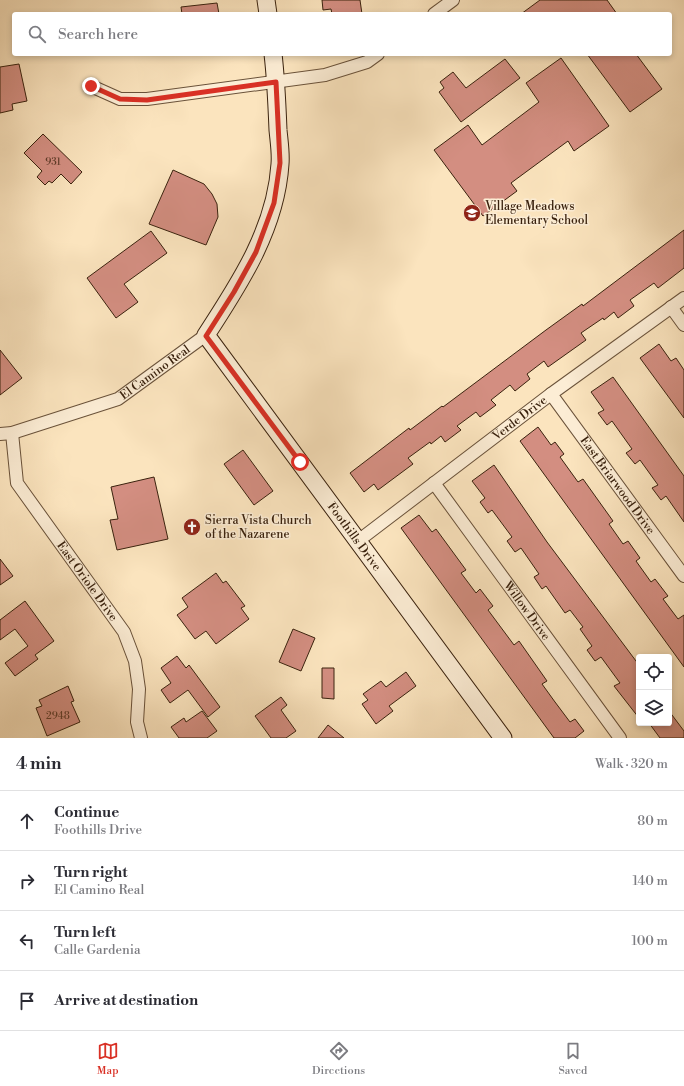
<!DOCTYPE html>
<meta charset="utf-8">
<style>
:root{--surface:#fff;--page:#f2f2f3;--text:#2b2b33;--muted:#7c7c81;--line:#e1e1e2;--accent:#d93025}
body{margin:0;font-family:"Libre Bodoni",serif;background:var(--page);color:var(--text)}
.controls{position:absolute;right:12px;bottom:12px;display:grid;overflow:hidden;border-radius:4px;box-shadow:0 2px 6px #0003}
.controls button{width:36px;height:36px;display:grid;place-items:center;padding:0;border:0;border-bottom:1px solid var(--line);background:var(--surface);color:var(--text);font:20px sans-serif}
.stop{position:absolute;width:12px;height:12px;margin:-9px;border:3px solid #d93025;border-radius:50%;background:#fff}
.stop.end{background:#d93025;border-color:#fff;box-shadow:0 1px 4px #0008}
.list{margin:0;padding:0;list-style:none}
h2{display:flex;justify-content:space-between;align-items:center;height:52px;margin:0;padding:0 16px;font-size:17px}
h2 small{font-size:13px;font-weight:400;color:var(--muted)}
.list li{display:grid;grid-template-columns:26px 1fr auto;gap:12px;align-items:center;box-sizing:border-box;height:60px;padding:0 16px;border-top:1px solid var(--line)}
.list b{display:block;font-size:15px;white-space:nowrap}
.list p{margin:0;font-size:13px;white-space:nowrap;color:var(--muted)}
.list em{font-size:13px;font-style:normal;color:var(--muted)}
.icon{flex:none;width:22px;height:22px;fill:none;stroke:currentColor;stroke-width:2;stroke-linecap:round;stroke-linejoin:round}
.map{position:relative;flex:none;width:684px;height:738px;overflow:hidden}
.search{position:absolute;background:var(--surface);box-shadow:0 2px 6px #0003;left:12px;right:12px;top:12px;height:44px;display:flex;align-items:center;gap:10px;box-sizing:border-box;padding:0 14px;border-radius:4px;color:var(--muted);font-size:15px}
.sheet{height:292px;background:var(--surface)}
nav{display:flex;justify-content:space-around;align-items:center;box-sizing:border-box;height:56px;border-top:1px solid var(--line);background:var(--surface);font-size:11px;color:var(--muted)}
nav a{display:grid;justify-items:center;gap:2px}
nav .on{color:var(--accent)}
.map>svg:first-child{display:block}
.building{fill:#d38e81;stroke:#3a220e}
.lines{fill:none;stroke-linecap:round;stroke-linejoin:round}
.street-casing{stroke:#6a523a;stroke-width:14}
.secondary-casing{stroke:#3a220e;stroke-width:19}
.street{stroke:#fcedd5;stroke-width:12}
.secondary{stroke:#fcedd5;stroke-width:17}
.route{stroke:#d93025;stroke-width:5}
.labels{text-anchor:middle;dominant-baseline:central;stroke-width:3;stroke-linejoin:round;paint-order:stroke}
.number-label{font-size:10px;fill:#603d2b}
.poi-label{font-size:12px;fill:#3a220e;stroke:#fcedd5;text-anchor:start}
.street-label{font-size:12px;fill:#3a220e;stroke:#fcedd5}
</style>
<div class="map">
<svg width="684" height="738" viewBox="0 0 684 738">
<rect width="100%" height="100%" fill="#fbe4be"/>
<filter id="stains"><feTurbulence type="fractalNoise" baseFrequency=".005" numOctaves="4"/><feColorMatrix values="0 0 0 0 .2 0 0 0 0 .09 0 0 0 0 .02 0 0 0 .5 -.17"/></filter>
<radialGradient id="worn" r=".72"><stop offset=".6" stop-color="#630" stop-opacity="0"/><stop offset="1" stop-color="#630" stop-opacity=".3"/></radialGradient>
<!-- building -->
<g class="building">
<polygon points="322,0 360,0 362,14 332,14 331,9 323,10"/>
<polygon points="540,0 607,0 617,14 521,14"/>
<polygon points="217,3 219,14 182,14 181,7"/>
<polygon points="587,54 636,54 662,89 630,112"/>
<polygon points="561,58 609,126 574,151 568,141 511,183 517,191 483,216 434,150 468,125 482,145 539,102 526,83"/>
<polygon points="505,59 520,78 461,122 439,92 444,88 440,82 453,72 466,88"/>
<polygon points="19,64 27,101 12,104 13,110 0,113 0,67"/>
<polygon points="43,134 82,172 71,184 61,174 52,183 49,181 45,185 37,177 42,171 24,153"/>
<polygon points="173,170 204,184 212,194 217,204 218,217 206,245 149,224"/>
<polygon points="684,230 684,268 658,288 654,283 630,300 634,306 618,318 614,312 604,320 603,318 581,333 586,340 548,367 544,361 527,374 530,379 515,391 510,385 491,400 496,405 480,417 476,412 457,426 461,430 445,442 441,436 431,444 430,442 408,458 413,464 378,490 374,484 364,492 350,473 409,428 410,430 442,406 443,407 546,330 582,304 583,306"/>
<polygon points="151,231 167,253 124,284 138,302 116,318 87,278"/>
<polygon points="659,344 671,361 676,358 684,370 684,418 640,358"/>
<polygon points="0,350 22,378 0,395"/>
<polygon points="613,377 684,476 684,522 666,496 661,500 652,488 658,485 640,460 635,464 626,453 632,449 612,421 607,425 598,413 604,410 591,392"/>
<polygon points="538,427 551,445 555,442 564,454 560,457 578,482 583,479 613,521 609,524 623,544 628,541 640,558 636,561 651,582 655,579 668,596 663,599 678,619 684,615 684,667 520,441"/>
<polygon points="243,450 273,491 254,505 224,464"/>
<polygon points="494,465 547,542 639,665 639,718 614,686 620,683 601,657 595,661 587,650 592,646 580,629 583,627 570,610 565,613 546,586 542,589 534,577 539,574 521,548 515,552 507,541 512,537 492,510 488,513 480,502 485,498 472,481"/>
<polygon points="154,477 168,539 117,550 110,520 118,519 111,487"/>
<polygon points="419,515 432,532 436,529 466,570 461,573 476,593 480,589 493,606 488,610 514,645 519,641 547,681 542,684 555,702 570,722 575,719 584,731 575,738 554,738 401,528"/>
<polygon points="0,559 13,576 0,585"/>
<polygon points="216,573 223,583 226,581 245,606 241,608 249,619 216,644 206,631 195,639 177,615 188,607 182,598"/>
<polygon points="25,601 54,641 35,655 38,659 15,676 5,663 28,646 15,629 0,640 0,620"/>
<polygon points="293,629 315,638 301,671 279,662"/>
<polygon points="177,656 186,668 189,665 220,707 208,717 188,690 170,703 161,690 171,683 161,668"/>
<polygon points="322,668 334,668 334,699 322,698"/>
<polygon points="406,672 416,686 389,706 393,711 376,724 362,704 368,700 363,694 381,681 386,687"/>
<polygon points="68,686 74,701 71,702 80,722 47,736 36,708 42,706 39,700"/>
<polygon points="281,697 287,705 281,710 296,731 286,738 271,738 255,716"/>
<polygon points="202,711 217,731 207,738 179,738 171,727 184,718 186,722"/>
<polygon points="669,711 684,731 684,738 660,738 649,723 669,723"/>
<polygon points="328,725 344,738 318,738"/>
</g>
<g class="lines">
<defs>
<g id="street">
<polyline points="434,14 453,0"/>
<polyline points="91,86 120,99 147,99 325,75 367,62 378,54"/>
<polyline points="671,307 684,325"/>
<path id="s1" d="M 551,394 L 684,576"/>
<path id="s2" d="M 12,433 L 17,483 L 124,632 L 135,661 L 139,689 L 137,722 L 141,738"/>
<path id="s3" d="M 0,434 L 12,433 L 118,399 L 206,335"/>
<path id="s4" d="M 434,483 L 620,738"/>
<path id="s5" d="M 358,541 L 551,394 L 684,298"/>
</g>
<g id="secondary">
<polyline points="266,0 268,14"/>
<path id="s6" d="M 273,54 C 276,79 277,105 278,130 C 279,141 281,153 280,164 C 276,228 240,283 206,335 L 503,738"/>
</g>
</defs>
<!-- street casing -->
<use href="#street" class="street-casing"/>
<!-- secondary casing -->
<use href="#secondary" class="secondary-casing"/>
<!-- street -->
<use href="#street" class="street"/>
<!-- secondary -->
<use href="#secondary" class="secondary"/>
</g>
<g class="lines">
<!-- route -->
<polyline class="route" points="91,86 120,99 147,100 276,82 280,163 274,203 256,252 234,292 206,336 300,462"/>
</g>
<!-- icons -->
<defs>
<symbol id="school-disc" viewBox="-11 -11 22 22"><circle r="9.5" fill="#8f2418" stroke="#fcedd5"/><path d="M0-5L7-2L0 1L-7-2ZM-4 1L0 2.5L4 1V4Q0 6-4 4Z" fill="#fff"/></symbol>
<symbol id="church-disc" viewBox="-11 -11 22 22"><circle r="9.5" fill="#8f2418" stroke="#fcedd5"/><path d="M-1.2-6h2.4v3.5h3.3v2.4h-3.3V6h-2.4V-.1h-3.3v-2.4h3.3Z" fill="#fff"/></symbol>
</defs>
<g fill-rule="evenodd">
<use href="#school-disc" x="462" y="203" width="20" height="20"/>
<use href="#church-disc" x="182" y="517" width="20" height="20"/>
</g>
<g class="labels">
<!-- number labels -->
<g class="number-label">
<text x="53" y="162">931</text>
<text x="58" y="716">2948</text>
</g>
<!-- poi labels -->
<g class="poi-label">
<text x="485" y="206">Village Meadows<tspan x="485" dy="14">Elementary School</tspan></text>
<text x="205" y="520">Sierra Vista Church<tspan x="205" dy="14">of the Nazarene</tspan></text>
</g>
<!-- street labels -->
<g class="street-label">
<text stroke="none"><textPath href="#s3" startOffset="169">El Camino Real</textPath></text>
<text stroke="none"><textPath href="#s5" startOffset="203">Verde Drive</textPath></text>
<text stroke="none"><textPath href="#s1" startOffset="113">East Briarwood Drive</textPath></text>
<text stroke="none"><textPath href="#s6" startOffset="549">Foothills Drive</textPath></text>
<text stroke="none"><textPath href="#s2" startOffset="171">East Oriole Drive</textPath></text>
<text stroke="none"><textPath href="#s4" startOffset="158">Willow Drive</textPath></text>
</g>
</g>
<rect width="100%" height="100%" filter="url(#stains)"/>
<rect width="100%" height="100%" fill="url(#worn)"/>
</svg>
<div class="controls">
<button><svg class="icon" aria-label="locate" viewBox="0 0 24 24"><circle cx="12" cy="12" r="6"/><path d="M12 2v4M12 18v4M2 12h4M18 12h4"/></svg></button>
<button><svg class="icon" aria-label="layers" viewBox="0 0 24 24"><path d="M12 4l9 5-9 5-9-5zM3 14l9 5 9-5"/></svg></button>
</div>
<div class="stop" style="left:300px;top:462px"></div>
<div class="stop end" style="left:91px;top:86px"></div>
<div class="search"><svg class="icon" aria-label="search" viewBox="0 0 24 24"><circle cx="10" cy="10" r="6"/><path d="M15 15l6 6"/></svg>Search here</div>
</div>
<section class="sheet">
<h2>4 min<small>Walk · 320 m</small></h2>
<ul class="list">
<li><svg class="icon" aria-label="ahead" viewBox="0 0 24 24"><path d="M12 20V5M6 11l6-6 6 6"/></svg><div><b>Continue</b><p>Foothills Drive</p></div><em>80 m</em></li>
<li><svg class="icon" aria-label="right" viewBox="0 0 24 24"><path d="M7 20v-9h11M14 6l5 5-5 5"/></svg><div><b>Turn right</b><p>El Camino Real</p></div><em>140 m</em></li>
<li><svg class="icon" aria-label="left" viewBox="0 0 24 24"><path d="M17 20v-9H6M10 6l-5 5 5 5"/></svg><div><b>Turn left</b><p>Calle Gardenia</p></div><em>100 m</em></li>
<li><svg class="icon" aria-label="arrive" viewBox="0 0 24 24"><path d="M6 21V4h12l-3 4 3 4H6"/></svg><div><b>Arrive at destination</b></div></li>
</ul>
</section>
<nav>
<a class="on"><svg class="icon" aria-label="map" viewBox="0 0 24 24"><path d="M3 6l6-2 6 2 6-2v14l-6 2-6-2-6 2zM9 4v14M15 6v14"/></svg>Map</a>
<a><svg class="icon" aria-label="directions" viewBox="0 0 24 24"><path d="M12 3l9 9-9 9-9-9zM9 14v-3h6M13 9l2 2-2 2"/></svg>Directions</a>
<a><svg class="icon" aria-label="saved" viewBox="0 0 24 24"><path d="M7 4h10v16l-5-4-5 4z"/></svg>Saved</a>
</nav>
